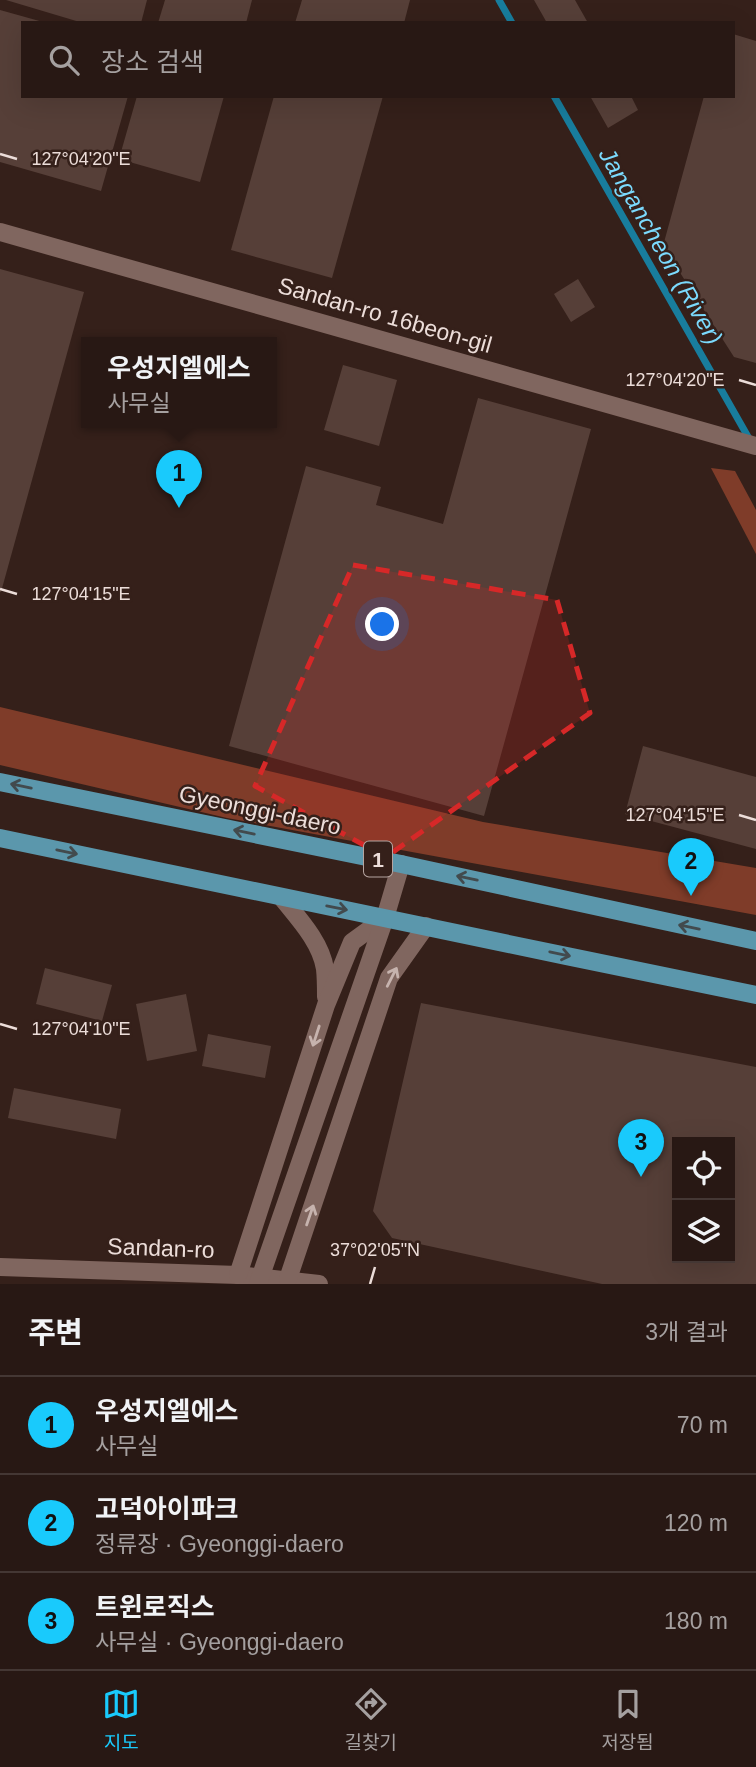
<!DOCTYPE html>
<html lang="ko">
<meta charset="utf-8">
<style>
:root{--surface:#281814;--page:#342522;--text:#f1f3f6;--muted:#a5a0a0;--line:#443734;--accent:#19cafc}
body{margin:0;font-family:Helvetica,"Noto Sans KR",sans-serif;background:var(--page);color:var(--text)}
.controls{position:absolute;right:21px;bottom:21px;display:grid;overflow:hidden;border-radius:0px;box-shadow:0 7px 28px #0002}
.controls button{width:63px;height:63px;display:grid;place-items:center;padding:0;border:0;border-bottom:2px solid var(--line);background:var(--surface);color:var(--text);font:35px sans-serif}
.you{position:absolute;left:383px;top:625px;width:24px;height:24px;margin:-18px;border:5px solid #fff;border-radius:50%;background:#1a73e8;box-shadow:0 0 0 10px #1a73e833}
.badge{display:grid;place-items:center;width:46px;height:46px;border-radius:50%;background:var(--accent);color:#111;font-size:23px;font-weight:700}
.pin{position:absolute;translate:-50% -58px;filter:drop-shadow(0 2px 4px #0008)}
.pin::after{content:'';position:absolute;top:37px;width:24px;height:21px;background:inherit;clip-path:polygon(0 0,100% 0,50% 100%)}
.popup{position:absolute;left:81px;top:337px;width:196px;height:91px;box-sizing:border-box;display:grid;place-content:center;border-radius:0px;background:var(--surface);filter:drop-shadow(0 2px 5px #0005);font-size:23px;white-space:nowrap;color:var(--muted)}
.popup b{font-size:26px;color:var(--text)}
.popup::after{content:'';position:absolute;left:50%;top:100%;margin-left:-14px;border:14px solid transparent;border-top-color:var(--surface)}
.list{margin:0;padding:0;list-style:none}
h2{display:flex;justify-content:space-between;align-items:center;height:91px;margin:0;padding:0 28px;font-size:30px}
h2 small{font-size:23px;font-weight:400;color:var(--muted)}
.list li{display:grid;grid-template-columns:46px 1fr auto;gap:21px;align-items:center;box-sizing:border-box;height:98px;padding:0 28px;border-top:2px solid var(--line)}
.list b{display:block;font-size:26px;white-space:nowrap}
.list p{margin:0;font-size:23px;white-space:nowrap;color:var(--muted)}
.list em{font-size:23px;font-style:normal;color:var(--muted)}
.icon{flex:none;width:38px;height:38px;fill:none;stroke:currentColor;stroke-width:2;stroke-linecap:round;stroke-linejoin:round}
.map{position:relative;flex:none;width:756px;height:1284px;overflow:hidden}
.search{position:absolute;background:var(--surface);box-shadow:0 7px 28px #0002;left:21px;right:21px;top:21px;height:77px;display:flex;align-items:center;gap:18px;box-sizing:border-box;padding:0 24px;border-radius:0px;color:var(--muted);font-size:26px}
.sheet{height:385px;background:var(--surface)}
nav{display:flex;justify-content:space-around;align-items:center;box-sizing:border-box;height:98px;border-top:2px solid var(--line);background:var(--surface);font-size:19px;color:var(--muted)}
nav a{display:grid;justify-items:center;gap:4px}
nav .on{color:var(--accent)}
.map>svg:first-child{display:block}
.forest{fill:#7f3c29}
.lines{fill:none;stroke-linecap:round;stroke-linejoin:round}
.stream{stroke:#187d9d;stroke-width:7}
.building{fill:#563f38;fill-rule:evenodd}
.minor{stroke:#80665f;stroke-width:18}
.major{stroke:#5b97ac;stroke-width:18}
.oneway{stroke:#424a4d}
.oneway2{stroke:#c6b3ae}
.marked{fill:#d62828;fill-opacity:0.2;stroke:#d62828;stroke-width:5;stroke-dasharray:14 9;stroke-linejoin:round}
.ticks{fill:none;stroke:#ecddd9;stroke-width:2.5}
.labels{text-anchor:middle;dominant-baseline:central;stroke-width:5;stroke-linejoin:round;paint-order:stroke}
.shield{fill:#35201a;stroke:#b5a4a0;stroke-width:2}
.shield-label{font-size:21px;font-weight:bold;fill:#ecddd9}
.street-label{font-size:23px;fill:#ecddd9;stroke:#35201a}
.water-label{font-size:24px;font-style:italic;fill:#7bdafd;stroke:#35201a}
.ticks-label{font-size:18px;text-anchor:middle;fill:#ecddd9;stroke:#35201a;stroke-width:5;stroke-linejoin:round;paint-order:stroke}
</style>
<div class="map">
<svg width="756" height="1284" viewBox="0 0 756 1284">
<rect width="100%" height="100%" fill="#35201a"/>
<!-- forest -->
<g class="forest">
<polygon points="711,468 735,471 756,510 756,554"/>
<polygon points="0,707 483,822 756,868 756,915 227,818 0,765"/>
</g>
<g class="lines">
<!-- stream -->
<g class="stream">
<polyline points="499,0 512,23"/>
<polyline points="554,96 751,442"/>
</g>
</g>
<!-- building -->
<g class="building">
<polygon points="6,0 147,0 141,23 83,23"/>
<polygon points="165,0 252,0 246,23 158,23"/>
<polygon points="302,0 410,0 404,23 295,23"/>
<polygon points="534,0 575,0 588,23 547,23"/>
<polygon points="0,10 43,22 23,23 23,96 128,96 101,191 0,162"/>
<polygon points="733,34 756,41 756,363 734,357 663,246 704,96 733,96"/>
<polygon points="137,96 224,96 200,182 119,159"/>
<polygon points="274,96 383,96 332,278 231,250"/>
<polygon points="590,96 631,96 638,110 608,128"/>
<polygon points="0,269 84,292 1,592 0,592"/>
<polygon points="578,279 595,307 571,322 554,294"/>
<polygon points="343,365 397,380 379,446 324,430"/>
<polygon points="478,398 591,429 484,816 229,746 306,466 381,487 376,505 443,524"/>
<polygon points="643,746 756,777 756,849 625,814"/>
<polygon points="45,968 112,985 102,1021 36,1004"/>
<polygon points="186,994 197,1051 147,1061 136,1004"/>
<path d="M 421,1003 L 756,1067 L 756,1284 L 602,1284 L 392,1238 L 373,1211 ZM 677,1142 L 730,1142 L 730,1258 L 677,1258 Z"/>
<polygon points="208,1034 271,1046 265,1078 202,1066"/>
<polygon points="14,1088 121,1109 116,1139 8,1118"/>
</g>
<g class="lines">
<!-- minor -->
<g class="minor">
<polyline points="0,232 756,446"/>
<path d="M 282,898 C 298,918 321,942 325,969 C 326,978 326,988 326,997"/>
<polyline points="0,1267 238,1275 319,1284"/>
<polyline points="238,1275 326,1005 352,942 385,918"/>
<polyline points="288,1279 389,978 426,926"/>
<polyline points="258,1284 385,918 401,864"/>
</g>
<!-- major -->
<g class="major">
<polyline points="0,782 401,864 756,941"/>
<path d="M 0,838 C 252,892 504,943 756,995"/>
</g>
</g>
<!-- one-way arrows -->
<defs><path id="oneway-shaft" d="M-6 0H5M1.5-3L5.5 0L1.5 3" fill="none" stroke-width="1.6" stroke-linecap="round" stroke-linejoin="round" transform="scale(1.75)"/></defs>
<g class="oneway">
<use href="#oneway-shaft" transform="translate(21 786) rotate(-168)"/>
<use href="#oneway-shaft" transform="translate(244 832) rotate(-168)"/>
<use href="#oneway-shaft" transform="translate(67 852) rotate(12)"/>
<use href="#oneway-shaft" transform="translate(467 878) rotate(-168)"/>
<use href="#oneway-shaft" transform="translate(337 908) rotate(11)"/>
<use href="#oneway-shaft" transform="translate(689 927) rotate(-168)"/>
<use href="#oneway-shaft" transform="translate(560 954) rotate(12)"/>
</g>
<g class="oneway2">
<use href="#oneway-shaft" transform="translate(392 977) rotate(-63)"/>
<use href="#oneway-shaft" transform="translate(316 1036) rotate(108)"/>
<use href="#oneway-shaft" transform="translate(310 1215) rotate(-71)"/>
</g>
<!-- marked area -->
<path class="marked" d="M 353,565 L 557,600 L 590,713 L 386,857 L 255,786 Z"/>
<!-- ticks -->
<path class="ticks" d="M 0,154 L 17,159M 739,380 L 756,385M 0,589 L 17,594M 739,815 L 756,820M 0,1024 L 17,1029M 370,1284 L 375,1267"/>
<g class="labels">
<!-- shield labels -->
<rect class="shield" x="364" y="841.5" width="28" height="35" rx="5"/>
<g class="shield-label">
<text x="378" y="859">1</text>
</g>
<!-- street labels -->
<g class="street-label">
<text transform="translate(385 315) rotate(16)">Sandan-ro 16beon-gil</text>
<text transform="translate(260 810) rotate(12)">Gyeonggi-daero</text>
<text transform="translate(161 1248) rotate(2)">Sandan-ro</text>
</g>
<!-- water labels -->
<g class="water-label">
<text transform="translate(661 246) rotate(60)">Jangancheon (River)</text>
</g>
</g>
<g class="ticks-label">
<text x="81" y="165">127°04'20"E</text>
<text x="675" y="386">127°04'20"E</text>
<text x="81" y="600">127°04'15"E</text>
<text x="675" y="821">127°04'15"E</text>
<text x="81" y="1035">127°04'10"E</text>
<text x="375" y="1256">37°02'05"N</text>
</g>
</svg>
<div class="controls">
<button><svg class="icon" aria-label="locate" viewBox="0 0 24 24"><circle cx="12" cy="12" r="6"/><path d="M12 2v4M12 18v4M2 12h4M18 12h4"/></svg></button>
<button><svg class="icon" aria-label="layers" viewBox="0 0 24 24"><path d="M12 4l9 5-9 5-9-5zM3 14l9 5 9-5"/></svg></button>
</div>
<div class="you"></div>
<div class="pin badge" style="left:179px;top:508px">1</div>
<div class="popup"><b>우성지엘에스</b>사무실</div>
<div class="pin badge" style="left:691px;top:896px">2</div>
<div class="pin badge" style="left:641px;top:1177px">3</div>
<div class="search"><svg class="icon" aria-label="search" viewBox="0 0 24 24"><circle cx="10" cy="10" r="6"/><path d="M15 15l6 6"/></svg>장소 검색</div>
</div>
<section class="sheet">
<h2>주변<small>3개 결과</small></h2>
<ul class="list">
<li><span class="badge">1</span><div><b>우성지엘에스</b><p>사무실</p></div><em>70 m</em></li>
<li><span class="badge">2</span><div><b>고덕아이파크</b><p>정류장 · Gyeonggi-daero</p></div><em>120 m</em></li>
<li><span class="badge">3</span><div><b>트윈로직스</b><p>사무실 · Gyeonggi-daero</p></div><em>180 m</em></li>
</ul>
</section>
<nav>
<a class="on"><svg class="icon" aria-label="map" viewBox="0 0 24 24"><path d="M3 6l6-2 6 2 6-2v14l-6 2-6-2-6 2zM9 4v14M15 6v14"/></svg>지도</a>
<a><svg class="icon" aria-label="directions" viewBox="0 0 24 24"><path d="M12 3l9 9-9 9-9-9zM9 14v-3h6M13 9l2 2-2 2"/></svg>길찾기</a>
<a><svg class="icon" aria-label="saved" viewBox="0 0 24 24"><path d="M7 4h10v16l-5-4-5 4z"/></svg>저장됨</a>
</nav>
